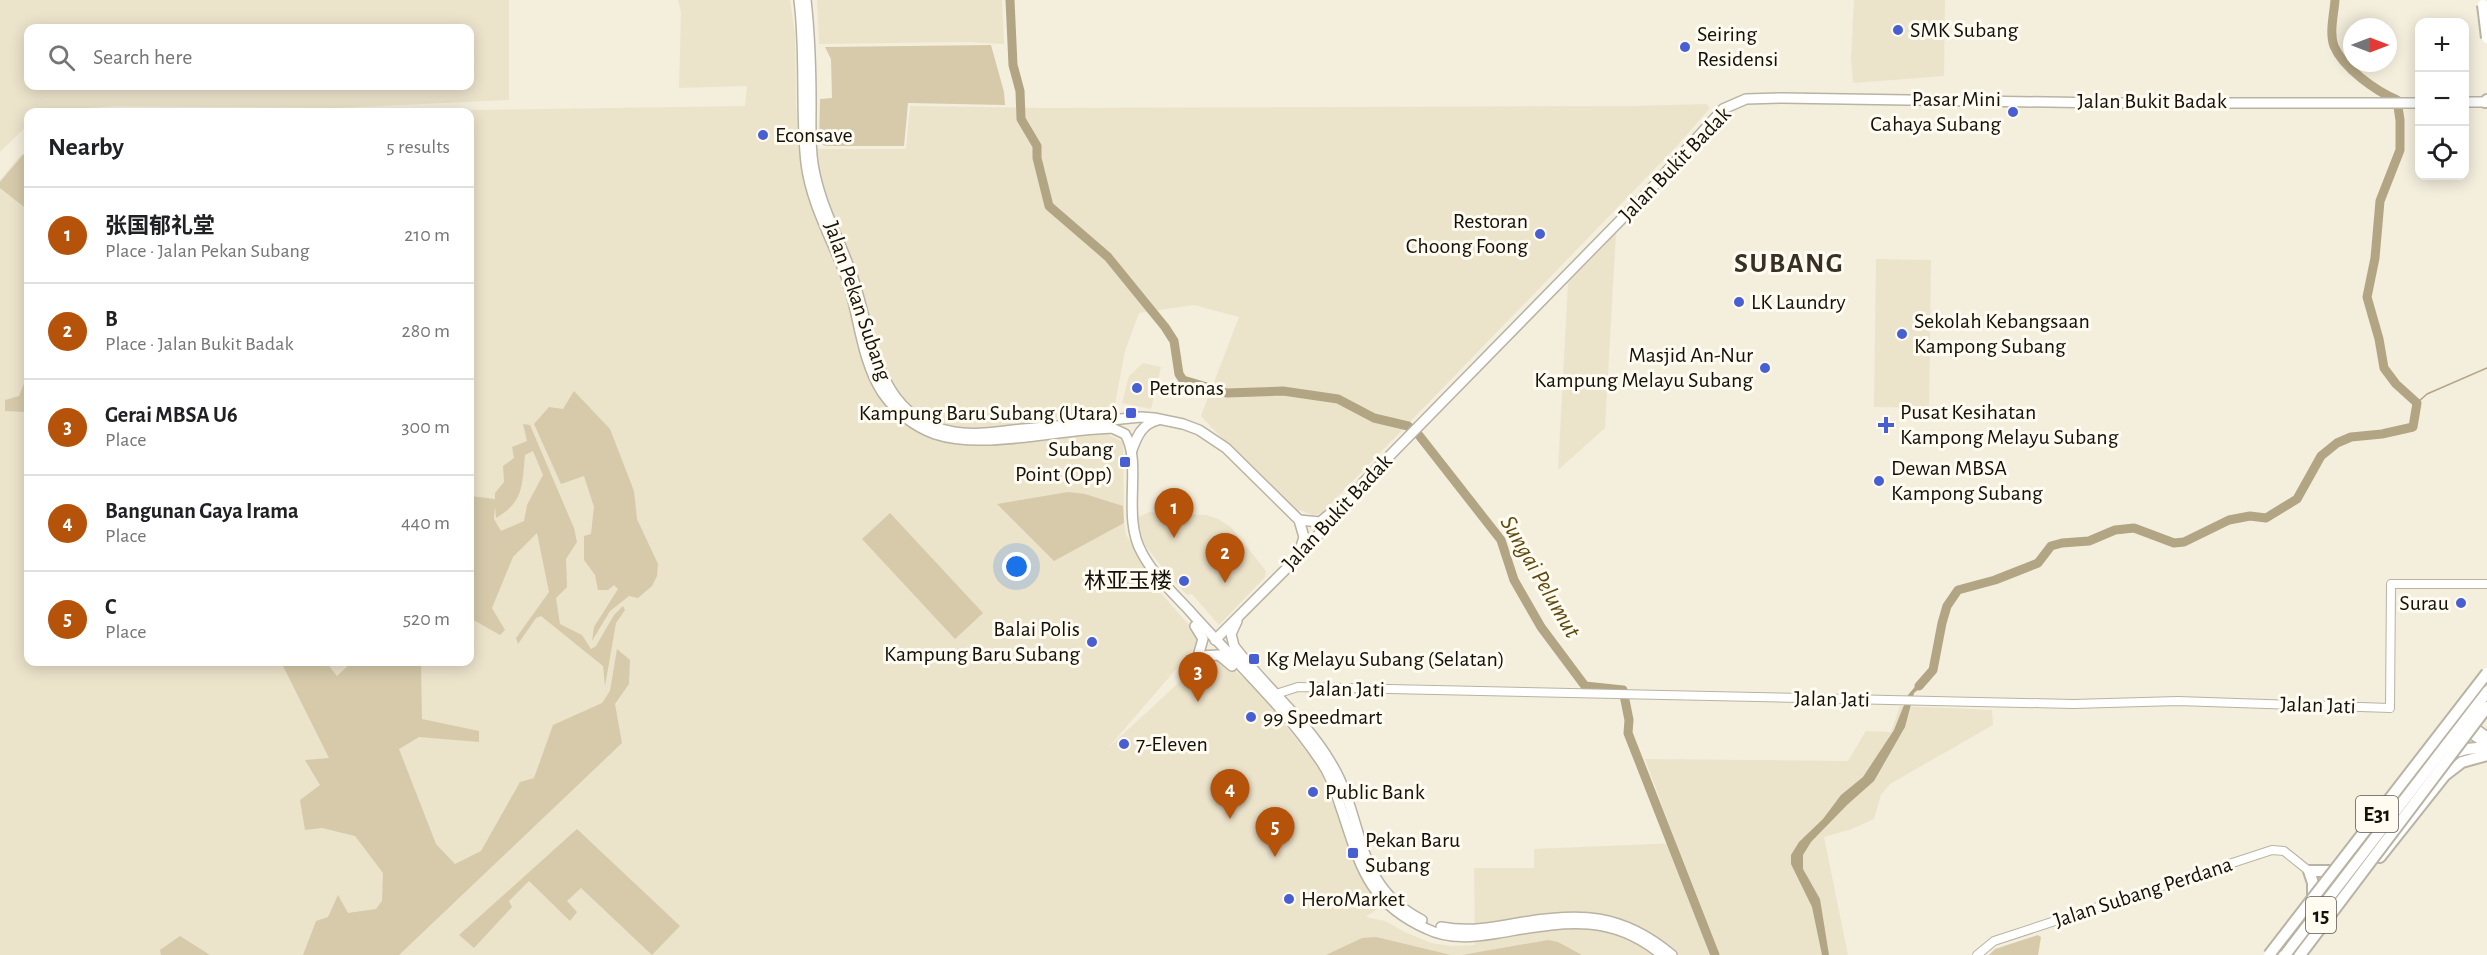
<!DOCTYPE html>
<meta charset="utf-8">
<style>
:root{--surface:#fff;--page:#f6f6f6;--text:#202124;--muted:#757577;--line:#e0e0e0;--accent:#b45309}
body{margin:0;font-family:"Alegreya Sans","Noto Sans SC",sans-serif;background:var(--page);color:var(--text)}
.controls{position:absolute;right:18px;top:18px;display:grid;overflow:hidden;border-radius:12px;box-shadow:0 3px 15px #0003}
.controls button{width:54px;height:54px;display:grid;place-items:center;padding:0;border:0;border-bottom:2px solid var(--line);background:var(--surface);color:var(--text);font:30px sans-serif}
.compass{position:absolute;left:2343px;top:18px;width:54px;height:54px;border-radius:50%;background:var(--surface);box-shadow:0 3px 15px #0003;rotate:90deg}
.you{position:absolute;left:1017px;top:567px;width:21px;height:21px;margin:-15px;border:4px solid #fff;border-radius:50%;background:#1a73e8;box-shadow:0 0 0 9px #1a73e833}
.badge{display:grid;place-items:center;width:39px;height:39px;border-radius:50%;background:var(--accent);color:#fff;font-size:20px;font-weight:700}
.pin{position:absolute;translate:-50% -50px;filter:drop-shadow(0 2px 3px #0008)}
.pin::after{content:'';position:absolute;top:32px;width:21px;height:18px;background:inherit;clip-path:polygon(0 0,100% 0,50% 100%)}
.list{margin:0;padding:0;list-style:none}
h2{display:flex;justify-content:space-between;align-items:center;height:78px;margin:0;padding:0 24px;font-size:26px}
h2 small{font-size:20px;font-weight:400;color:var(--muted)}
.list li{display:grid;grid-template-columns:39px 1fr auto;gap:18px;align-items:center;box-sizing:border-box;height:96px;padding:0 24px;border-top:2px solid var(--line)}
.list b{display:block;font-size:22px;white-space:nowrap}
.list p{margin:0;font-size:20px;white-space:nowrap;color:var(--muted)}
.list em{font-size:20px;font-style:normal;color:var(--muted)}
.icon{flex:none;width:33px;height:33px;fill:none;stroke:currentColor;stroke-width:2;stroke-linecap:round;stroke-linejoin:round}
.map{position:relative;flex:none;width:2487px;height:955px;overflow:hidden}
.search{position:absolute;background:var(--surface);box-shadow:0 3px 15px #0003;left:24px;top:24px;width:450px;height:66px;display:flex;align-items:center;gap:15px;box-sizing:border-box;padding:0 21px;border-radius:12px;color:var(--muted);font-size:22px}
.panel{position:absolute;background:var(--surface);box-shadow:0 3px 15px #0003;left:24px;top:108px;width:450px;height:558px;border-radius:12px}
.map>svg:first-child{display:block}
.built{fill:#ece3cb;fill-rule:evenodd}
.green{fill:#d6caab;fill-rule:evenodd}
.water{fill:#b2a584}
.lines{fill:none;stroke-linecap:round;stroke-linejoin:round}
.stream{stroke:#b2a584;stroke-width:1.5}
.river{stroke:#b2a584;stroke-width:9}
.minor-casing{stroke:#b9b3a3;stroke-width:10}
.major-casing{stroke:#b9b3a3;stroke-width:12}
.highway-casing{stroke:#b9b3a3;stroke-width:14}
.minor{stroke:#fff;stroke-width:8}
.major{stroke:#fff;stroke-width:9}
.highway{stroke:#fff;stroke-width:10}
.highway-bridge-casing{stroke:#b9b3a3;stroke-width:14;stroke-linecap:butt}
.highway-bridge{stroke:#fff;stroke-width:10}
.poi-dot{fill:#475fd3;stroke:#fffbf1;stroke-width:2}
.labels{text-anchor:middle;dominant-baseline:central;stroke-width:6;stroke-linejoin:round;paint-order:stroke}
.shield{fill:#fffbf1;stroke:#5a5750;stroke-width:1.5}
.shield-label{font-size:21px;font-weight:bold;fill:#13110b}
.poi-label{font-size:22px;fill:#13110b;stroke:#fffbf1;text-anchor:start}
.street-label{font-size:22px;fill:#13110b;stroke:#fffbf1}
.water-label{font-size:24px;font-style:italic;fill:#5c490d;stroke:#fffbf1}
.district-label{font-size:28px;font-weight:bold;letter-spacing:1.5px;fill:#363124;stroke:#fffbf1}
</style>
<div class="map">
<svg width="2487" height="955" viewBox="0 0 2487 955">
<rect width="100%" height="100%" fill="#f4eedd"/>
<!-- built -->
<g class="built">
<path d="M 0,0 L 509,0 L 509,100 L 336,108 L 117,106 L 28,112 L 28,125 L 0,152 ZM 28,28 L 470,28 L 470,86 L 28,86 Z"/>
<polygon points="678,0 790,0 795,34 796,105 799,149 906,149 910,106 1045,108 1631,106 1706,104 1710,108 1677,146 1322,513 1313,515 1300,510 1295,516 1201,416 1239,317 1194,305 1139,313 1125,351 1109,435 1123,442 1124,523 1126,535 1147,568 1146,576 1197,634 1196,646 1108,748 1201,662 1217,660 1231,668 1253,685 1318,766 1377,909 1366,917 1385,921 1405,932 1431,943 1452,946 1475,945 1474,868 1534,868 1534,849 1676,843 1645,759 1848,761 1866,731 1891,732 1900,706 1992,710 1993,725 1890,784 1881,795 1874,819 1852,829 1824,837 1848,955 0,955 0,180 20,156 28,152 28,662 470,662 470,112 341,112 745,106 747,86 679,88 681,13"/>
<polygon points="817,0 1002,0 1004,44 965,42 819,44"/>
<polygon points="1854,0 1945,0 1944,76 1853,83 1851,59"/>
<polygon points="1616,233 1605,428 1558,470 1568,283"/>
<polygon points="1876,259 1931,260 1929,408 1874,407"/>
<polygon points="1143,363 1161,367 1151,409 1122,403 1129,376"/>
<polygon points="1149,512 1206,515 1218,519 1231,527 1266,571 1265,577 1219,625 1192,594 1187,595 1169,576 1144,544 1137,521 1139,517"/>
</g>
<!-- green -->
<g class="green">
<polygon points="991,45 1004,92 1005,105 908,103 904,146 826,146 819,143 820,99 832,98 831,59 825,47"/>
<polygon points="28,149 28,210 0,188 0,182"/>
<polygon points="28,374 28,412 5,411 5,400 19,396"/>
<polygon points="574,391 610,429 634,491 637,519 658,564 657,576 652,586 638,598 629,596 610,611 592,641 594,627 618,589 614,585 608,590 598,590 595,575 584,560 584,536 591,534 594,507 584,476 561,484 534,424 549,407 563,409"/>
<path d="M 523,424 L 530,425 L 574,528 L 577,542 L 566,559 L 567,587 L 556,598 L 560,624 L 582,635 L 591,649 L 596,646 L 614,615 L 623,606 L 625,610 L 616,623 L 605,686 L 603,666 L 541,616 L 536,618 L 518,644 L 516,638 L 549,592 L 537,533 L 513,557 L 492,608 L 505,630 L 500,635 L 470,618 L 470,496 L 495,499 L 495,493 L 504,482 L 503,466 L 514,458 L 512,447 L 527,441 ZM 533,451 L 543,475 L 527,505 L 524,521 L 501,531 L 494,519 L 495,506 L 496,518 C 524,502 522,485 525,455 Z"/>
<polygon points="1068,492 1085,494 1123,506 1124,523 1054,561 997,504"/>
<polygon points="890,513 983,613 955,639 862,539"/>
<polygon points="617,649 630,660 629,684 615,704 622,743 399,955 303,955 316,921 328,917 338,895 348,913 376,909 382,901 383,873 355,836 322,828 305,830 300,800 320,785 305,760 329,758 281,662 326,662 337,676 352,662 421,662 422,719 479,731 479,742 419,737 399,749 436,844 455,864 481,851 520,782 534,778 553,725 602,703 610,691"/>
<polygon points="577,829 680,926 652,955 581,888 567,901 577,912 570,921 529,881 509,901 512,907 474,948 459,935"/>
<polygon points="2038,935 2041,937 2038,955 1989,955 1995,949"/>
<polygon points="180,936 210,955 161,955 160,950"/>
<polygon points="1376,937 1451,955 1326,955 1362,938"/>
<polygon points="1548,940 1558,942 1582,955 1462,955"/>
</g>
<!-- water -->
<polygon class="water" points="1925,675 1929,681 1914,693 1905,727 1874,781 1847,805 1811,842 1803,855 1803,869 1820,899 1829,955 1822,955 1812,907 1791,864 1791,855 1799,842 1823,819 1841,795 1863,777 1894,730 1908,695"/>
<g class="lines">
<!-- stream -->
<polyline class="stream" points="2417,403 2427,394 2487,368"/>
<!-- river -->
<g class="river">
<polyline points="1010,0 1013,65 1020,91 1021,119 1037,146 1037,158 1049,206 1108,257 1165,327 1174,341 1179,374 1183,380 1227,393 1283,391 1338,399 1374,418 1408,426 1418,434 1501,540 1514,580 1541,627 1585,686 1623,690 1629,720 1628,733 1715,955"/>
<path d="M 1919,686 L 1933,670 L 1942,623 L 1947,606 L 1958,590 L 1995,580 L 2038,563 L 2051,546 L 2062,543 L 2089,541 L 2115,530 L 2134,528 L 2174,543 L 2184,542 L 2229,520 L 2250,516 L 2266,518 L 2297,499 L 2321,456 L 2337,443 L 2351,437 L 2382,434 L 2413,427 L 2417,403 L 2396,384 L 2384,368 L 2379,339 L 2367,297 L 2375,258 L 2380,201 L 2400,150 L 2400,120 L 2397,100 C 2376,91 2343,68 2334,46 C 2329,33 2334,14 2335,0"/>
</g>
<defs>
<g id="minor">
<polyline points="1276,694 1298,687 2073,704 2178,701 2390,708 2391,584 2487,584"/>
<polyline points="1977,955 1994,941 2272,850 2284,851 2309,871"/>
</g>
<g id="major">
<path d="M 799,0 C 806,54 800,109 806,163 C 811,204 833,241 847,279 C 859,315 861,359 882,392 C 895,411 913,426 935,434 C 980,449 1049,432 1097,429 L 1112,428 L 1125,434 C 1143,463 1121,517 1142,553 C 1153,574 1172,592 1188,609 C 1233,660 1284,706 1322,763 C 1331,776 1335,790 1340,805 C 1360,863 1365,901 1427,929 C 1449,940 1475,937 1498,933 C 1560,923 1609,911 1662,955"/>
<path d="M 806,0 C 810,35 811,69 811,105 C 811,124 810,144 813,164 C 819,203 839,238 852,275 C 873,336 875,419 954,432 C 976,436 1001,431 1023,429 C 1062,426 1101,421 1141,417 L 1154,418 L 1183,424 L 1199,430 L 1226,448 L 1299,520 L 1304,537 L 1300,550"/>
<polyline points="2464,102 2487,102"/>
<path d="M 1132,450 C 1137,436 1142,424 1158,420"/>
<polyline points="1299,520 1320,522 1331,513"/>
<path d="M 1237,621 L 1231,634 L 1234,646 C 1264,686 1305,719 1331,763 C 1366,820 1352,885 1422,920"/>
<polyline points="1195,626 1203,639 1198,656"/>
<polyline points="1215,640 1296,559 1360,489 1363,483 1650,190 1723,109 1746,99 1782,98 2107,103 2420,103"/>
<polyline points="1198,656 1219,655 1232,666"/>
<polyline points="2468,723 2487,737"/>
<polyline points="2464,729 2487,744"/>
<path d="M 1441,927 C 1468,932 1491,928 1518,923 C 1580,912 1622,913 1672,955"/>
</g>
<g id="highway">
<polyline points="2485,102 2487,100"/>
<polyline points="2449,754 2467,749 2487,747"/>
<polyline points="2380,857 2445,775 2462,762 2487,755"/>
<polyline points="2313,896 2313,883 2309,871 2331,871"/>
</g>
</defs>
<!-- minor casing -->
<use href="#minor" class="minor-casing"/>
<!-- major casing -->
<use href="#major" class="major-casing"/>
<!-- highway casing -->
<use href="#highway" class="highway-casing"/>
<!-- minor -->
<use href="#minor" class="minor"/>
<!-- major -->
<use href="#major" class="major"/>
<!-- highway -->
<use href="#highway" class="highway"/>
<defs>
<g id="highway-bridge">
<polyline points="2483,5 2487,38"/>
<polyline points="2269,955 2487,673"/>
<polyline points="2285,955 2487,692"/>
<polyline points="2300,955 2487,707"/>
</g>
</defs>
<!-- highway-bridge casing -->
<use href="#highway-bridge" class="highway-bridge-casing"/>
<!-- highway-bridge -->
<use href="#highway-bridge" class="highway-bridge"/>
</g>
<!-- markers -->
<g class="poi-dot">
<circle cx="1898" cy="30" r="6"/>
<circle cx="1685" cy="47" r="6"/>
<circle cx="2013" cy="112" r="6"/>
<circle cx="763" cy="135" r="6"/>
<circle cx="1540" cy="234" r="6"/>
<circle cx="1739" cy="302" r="6"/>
<circle cx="1902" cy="334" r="6"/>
<circle cx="1765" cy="368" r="6"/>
<circle cx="1137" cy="388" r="6"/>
<rect x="1125" y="407" width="12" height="12" rx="3"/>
<path d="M1883 416h6v6h6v6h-6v6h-6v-6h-6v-6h6z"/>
<rect x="1119" y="456" width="12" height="12" rx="3"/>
<circle cx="1879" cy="481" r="6"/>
<circle cx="1184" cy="581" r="6"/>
<circle cx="2461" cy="603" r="6"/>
<circle cx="1092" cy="642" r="6"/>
<rect x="1248" y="653" width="12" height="12" rx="3"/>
<circle cx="1251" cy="717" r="6"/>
<circle cx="1124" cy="744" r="6"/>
<circle cx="1313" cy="792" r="6"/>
<rect x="1347" y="847" width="12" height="12" rx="3"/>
<circle cx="1289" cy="899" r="6"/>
</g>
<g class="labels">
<!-- shield labels -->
<g class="shield">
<rect x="2356" y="796" width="42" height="36" rx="4.5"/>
<rect x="2306" y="897" width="30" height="36" rx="4.5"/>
</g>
<g class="shield-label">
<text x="2377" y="814">E31</text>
<text x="2321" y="915">15</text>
</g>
<!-- poi labels -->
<g class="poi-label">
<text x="1910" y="30">SMK Subang</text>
<text x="1697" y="34">Seiring<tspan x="1697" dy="25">Residensi</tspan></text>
<text x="2001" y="99" text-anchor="end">Pasar Mini<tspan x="2001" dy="25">Cahaya Subang</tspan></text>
<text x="775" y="135">Econsave</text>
<text x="1528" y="221" text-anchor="end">Restoran<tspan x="1528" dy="25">Choong Foong</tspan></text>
<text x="1751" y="302">LK Laundry</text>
<text x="1914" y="321">Sekolah Kebangsaan<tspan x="1914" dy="25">Kampong Subang</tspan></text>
<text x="1753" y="355" text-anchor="end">Masjid An-Nur<tspan x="1753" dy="25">Kampung Melayu Subang</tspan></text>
<text x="1149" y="388">Petronas</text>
<text x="1900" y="412">Pusat Kesihatan<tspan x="1900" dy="25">Kampong Melayu Subang</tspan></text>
<text x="1119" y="413" text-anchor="end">Kampung Baru Subang (Utara)</text>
<text x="1113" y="449" text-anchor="end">Subang<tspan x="1113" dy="25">Point (Opp)</tspan></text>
<text x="1891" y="468">Dewan MBSA<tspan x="1891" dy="25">Kampong Subang</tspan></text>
<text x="1172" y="581" text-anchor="end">林亚玉楼</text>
<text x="2449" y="603" text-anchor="end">Surau</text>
<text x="1080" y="629" text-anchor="end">Balai Polis<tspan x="1080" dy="25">Kampung Baru Subang</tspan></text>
<text x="1266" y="659">Kg Melayu Subang (Selatan)</text>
<text x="1263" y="717">99 Speedmart</text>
<text x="1136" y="744">7-Eleven</text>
<text x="1325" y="792">Public Bank</text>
<text x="1365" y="840">Pekan Baru<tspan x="1365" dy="25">Subang</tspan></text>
<text x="1301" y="899">HeroMarket</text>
</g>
<!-- street labels -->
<g class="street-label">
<text x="2152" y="101">Jalan Bukit Badak</text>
<text transform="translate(1675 164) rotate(-46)">Jalan Bukit Badak</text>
<text transform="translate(858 301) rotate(71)">Jalan Pekan Subang</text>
<text transform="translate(1337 512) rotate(-47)">Jalan Bukit Badak</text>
<text transform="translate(1347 689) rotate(1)">Jalan Jati</text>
<text transform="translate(1832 699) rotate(1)">Jalan Jati</text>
<text transform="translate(2318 705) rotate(2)">Jalan Jati</text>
<text transform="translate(2143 892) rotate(-18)">Jalan Subang Perdana</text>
</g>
<!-- water labels -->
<g class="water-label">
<text transform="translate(1540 577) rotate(60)">Sungai Pelumut</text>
</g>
<!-- district labels -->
<g class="district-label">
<text x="1789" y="264">SUBANG</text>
</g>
</g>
</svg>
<div class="controls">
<button>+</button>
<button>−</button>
<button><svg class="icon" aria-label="locate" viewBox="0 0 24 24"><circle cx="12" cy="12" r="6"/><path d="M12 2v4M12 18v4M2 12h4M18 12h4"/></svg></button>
</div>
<svg class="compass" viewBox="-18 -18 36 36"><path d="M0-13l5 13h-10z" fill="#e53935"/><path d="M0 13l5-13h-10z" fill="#757577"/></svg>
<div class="you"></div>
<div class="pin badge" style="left:1174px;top:538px">1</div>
<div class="pin badge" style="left:1225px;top:583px">2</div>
<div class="pin badge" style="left:1198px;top:702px">3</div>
<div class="pin badge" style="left:1230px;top:819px">4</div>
<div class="pin badge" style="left:1275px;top:857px">5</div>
<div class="search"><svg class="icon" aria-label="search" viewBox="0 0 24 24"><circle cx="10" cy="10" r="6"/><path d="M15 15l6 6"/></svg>Search here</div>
<section class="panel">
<h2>Nearby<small>5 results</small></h2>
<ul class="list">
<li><span class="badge">1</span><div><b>张国郁礼堂</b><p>Place · Jalan Pekan Subang</p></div><em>210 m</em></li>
<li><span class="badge">2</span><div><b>B</b><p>Place · Jalan Bukit Badak</p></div><em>280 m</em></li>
<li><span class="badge">3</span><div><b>Gerai MBSA U6</b><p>Place</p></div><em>300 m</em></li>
<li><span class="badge">4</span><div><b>Bangunan Gaya Irama</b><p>Place</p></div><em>440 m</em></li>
<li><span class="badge">5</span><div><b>C</b><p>Place</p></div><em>520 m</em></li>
</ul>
</section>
</div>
